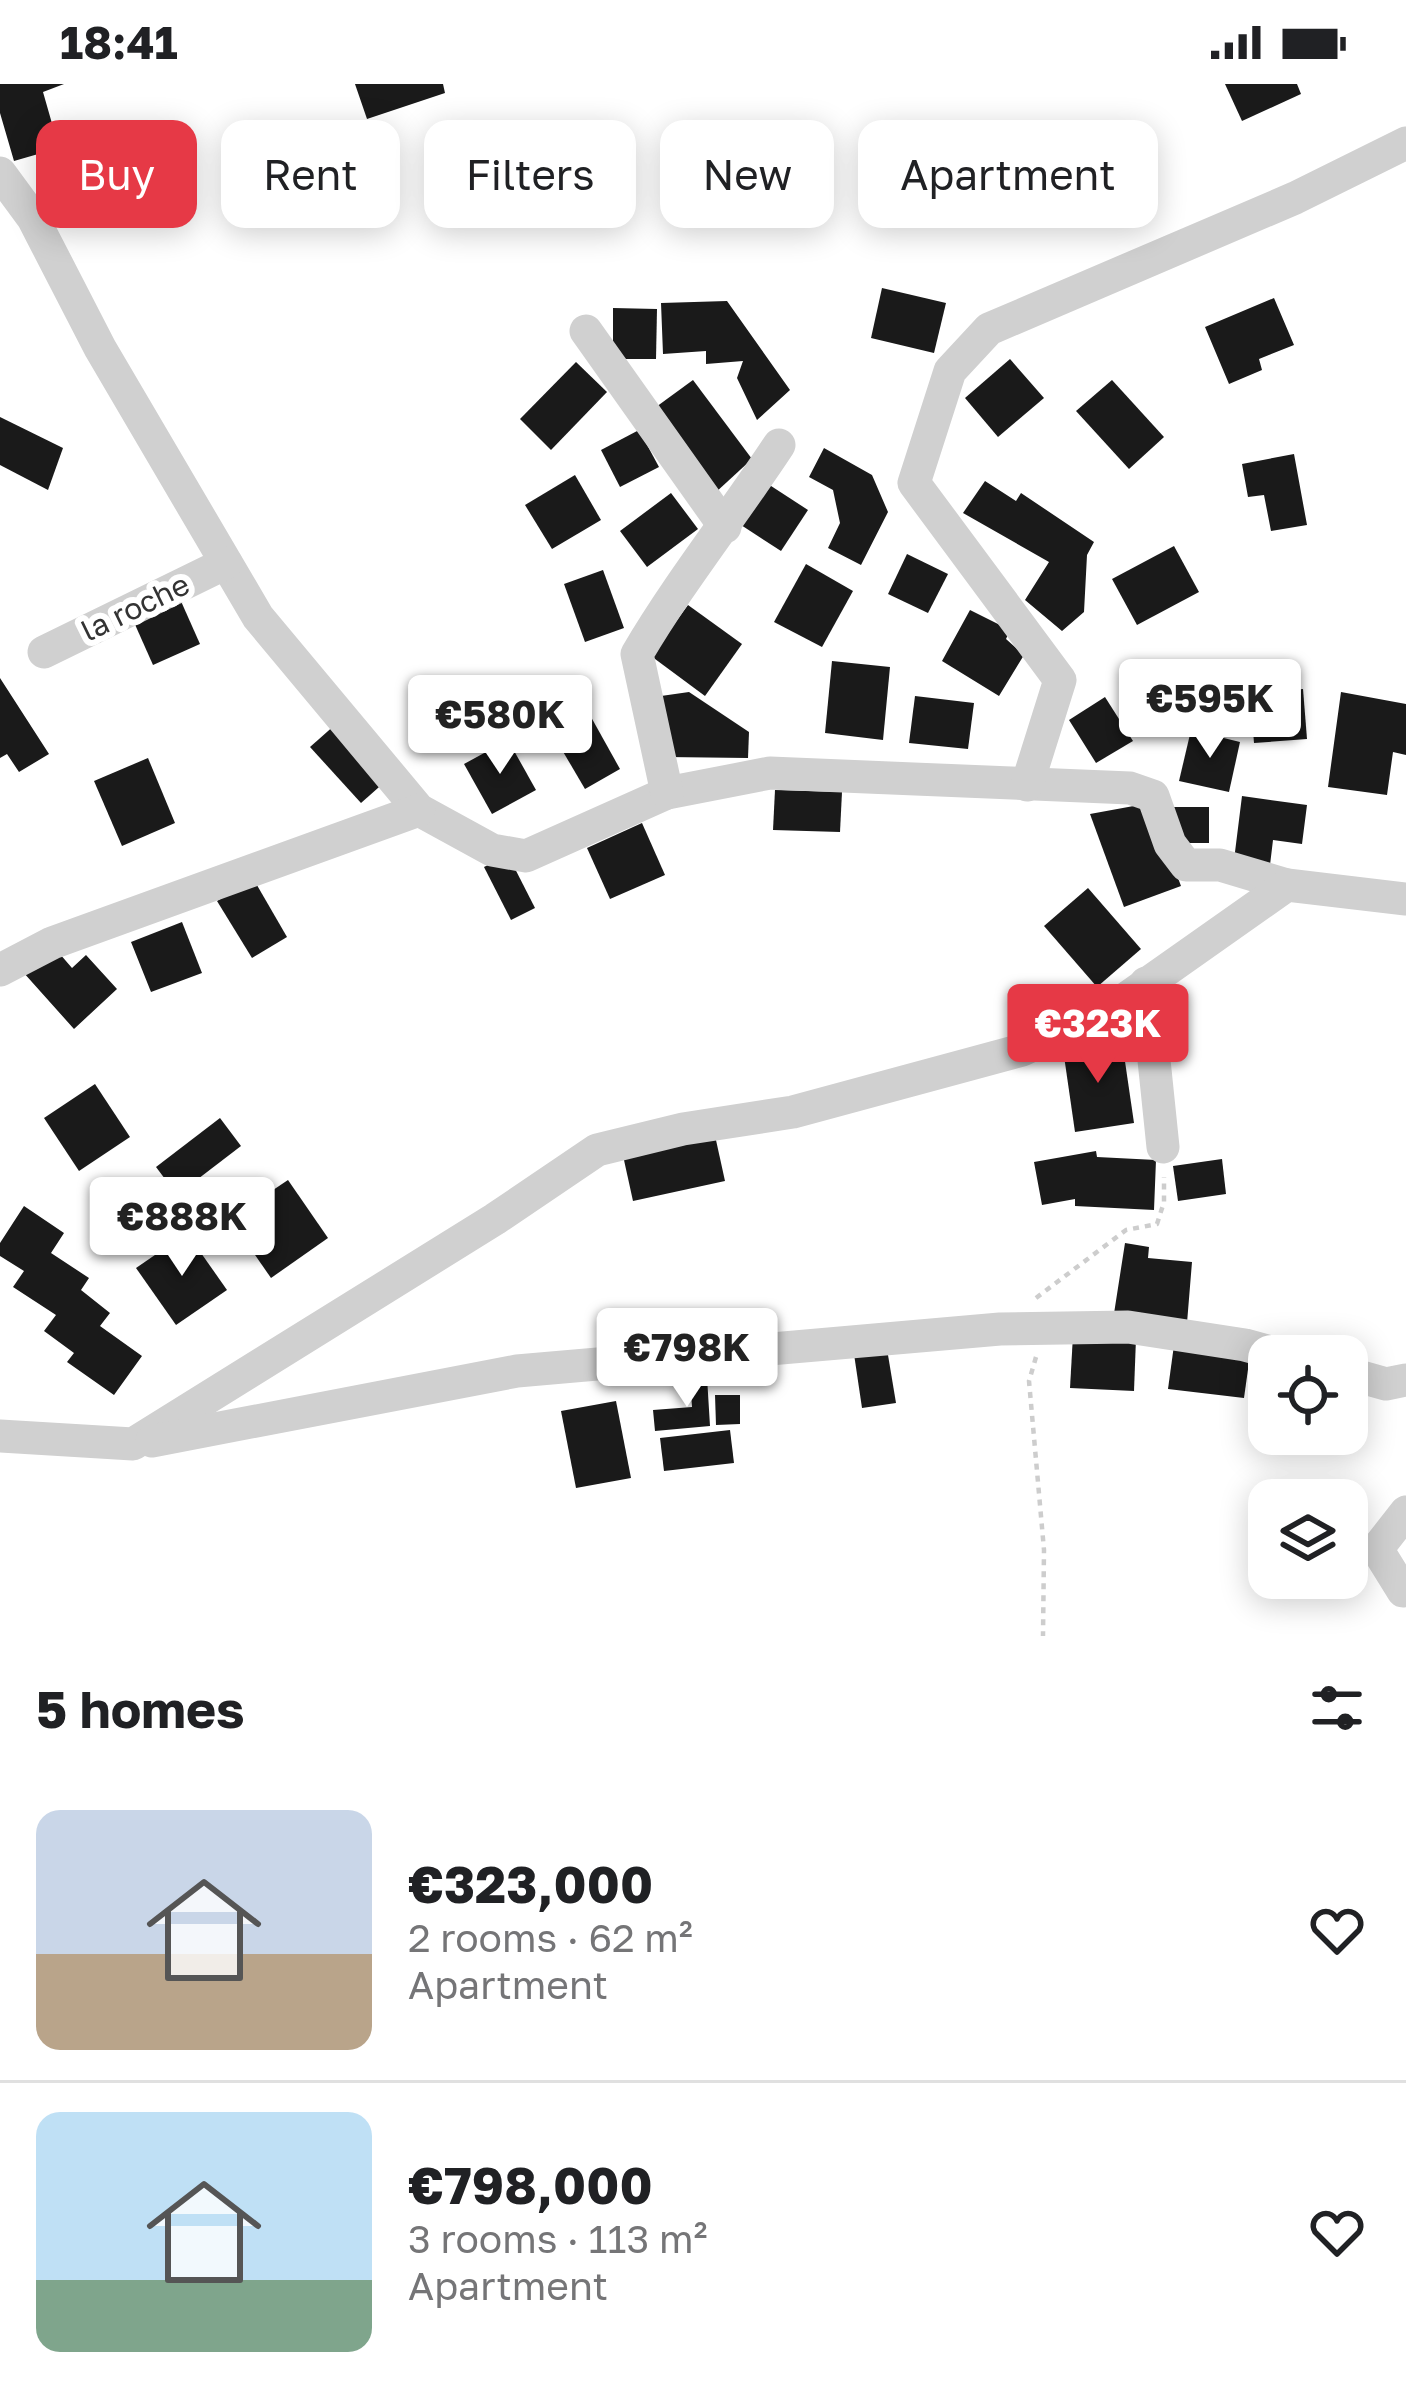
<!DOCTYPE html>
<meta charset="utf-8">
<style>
body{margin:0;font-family:"Golos Text",sans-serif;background:#f2f2f2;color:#202124;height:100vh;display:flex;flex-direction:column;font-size:45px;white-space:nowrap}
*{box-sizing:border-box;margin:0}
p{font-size:39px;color:#757577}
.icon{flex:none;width:66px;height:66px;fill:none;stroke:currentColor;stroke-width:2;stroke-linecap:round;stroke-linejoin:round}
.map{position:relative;height:1552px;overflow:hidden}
.sheet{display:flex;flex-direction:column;background:#fff;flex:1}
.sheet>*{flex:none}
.hud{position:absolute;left:36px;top:36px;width:1335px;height:108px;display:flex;gap:24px}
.controls{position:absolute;left:1248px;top:1251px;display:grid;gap:24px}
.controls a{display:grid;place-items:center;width:120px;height:120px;border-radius:24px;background:#fff;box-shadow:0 6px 30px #0003;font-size:60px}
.price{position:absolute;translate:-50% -102px;padding:0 27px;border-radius:12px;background:#fff;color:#222;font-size:39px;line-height:78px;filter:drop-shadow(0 3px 6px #0008)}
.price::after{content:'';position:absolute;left:50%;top:72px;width:36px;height:27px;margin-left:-18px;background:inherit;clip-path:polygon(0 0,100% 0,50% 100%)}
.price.on{background:#e63946;color:#fff}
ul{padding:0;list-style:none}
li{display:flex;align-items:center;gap:36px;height:300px;padding:0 36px}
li+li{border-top:3px solid #e0e0e0}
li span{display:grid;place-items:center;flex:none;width:336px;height:240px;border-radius:24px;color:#555}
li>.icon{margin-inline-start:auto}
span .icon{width:144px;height:144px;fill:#fffc;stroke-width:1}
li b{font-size:51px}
h2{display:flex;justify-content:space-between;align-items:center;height:144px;padding:0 36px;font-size:51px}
.tag{padding:0 42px;border-radius:24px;background:#fff;box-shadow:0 6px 30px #0003;font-size:42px;line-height:108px}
.tag.on{background:#e63946;color:#fff}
.status{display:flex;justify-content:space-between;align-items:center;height:84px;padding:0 60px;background:#fff;direction:ltr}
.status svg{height:33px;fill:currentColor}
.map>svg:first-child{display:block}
</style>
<div class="status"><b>18:41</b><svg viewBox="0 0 49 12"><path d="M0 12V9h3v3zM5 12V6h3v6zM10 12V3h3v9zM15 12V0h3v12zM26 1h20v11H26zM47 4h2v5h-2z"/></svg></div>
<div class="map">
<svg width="1406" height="1552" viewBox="0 0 1406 1552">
<rect width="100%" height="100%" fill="#fff"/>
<!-- building -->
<g fill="#1a1a1a">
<polygon points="0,0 64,0 43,8 59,64 14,77 0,29"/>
<polygon points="355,0 443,0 445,9 367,35"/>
<polygon points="1225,0 1297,0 1301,10 1242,37"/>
<polygon points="882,204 946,219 934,269 871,254"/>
<polygon points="1274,214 1294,261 1259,275 1262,286 1229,300 1205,243"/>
<polygon points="727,217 790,306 757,336 737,294 743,277 706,280 706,267 663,270 661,219"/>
<polygon points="613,224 657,225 656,275 613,275"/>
<polygon points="1010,275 1044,314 998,353 965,314"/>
<polygon points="576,278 607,308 551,366 520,335"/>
<polygon points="693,296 752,375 715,409 656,323"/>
<polygon points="1112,296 1164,353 1129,385 1076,327"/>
<polygon points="0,333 63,364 48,406 0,381"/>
<polygon points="639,346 659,383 620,403 601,366"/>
<polygon points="824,364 872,391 888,428 861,481 828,464 840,439 833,406 809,393"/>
<polygon points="1294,370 1307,441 1271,447 1264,411 1248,413 1242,380"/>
<polygon points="575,391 601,436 552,465 525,421"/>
<polygon points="985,397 1016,417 1021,409 1094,458 1087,471 1084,528 1062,547 1025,516 1049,478 963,429"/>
<polygon points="768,400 808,426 781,467 741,441"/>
<polygon points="671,409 698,445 647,483 620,447"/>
<polygon points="1174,462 1199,508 1137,541 1112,495"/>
<polygon points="907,470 948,490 928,529 888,510"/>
<polygon points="806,480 853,507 822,563 774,538"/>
<polygon points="603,486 624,544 585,558 564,500"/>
<polygon points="176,506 200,560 153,581 129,527"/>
<polygon points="688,521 742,560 705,612 651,572"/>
<polygon points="970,526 1010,546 1006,555 1024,571 999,612 942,577"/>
<polygon points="832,577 890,583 883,656 825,649"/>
<polygon points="0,594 49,670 19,688 7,670 0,674"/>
<polygon points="1303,605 1307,655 1254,659 1250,609"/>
<polygon points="689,608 749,648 748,674 666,673 661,612"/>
<polygon points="1341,608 1406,620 1406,671 1393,668 1387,711 1328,703"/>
<polygon points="915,612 974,619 968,665 909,659"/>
<polygon points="1105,613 1133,657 1096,679 1069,636"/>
<polygon points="591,633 620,685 585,705 555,654"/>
<polygon points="336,640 387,696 361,719 310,663"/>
<polygon points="1191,646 1240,658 1229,708 1179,697"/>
<polygon points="508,656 536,706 492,730 464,680"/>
<polygon points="148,674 175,739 122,762 94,697"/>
<polygon points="775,706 842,708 840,748 773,746"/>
<polygon points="1242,712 1307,721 1302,760 1273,756 1270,781 1234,776"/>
<polygon points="1150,719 1181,802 1124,823 1090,730"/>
<rect x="1173" y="723" width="36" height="36"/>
<polygon points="642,739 665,791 610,815 587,764"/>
<polygon points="508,771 535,824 511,836 484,783"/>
<polygon points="254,796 287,853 252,874 217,817"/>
<polygon points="1088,804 1141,865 1097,903 1044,842"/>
<polygon points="182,838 202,889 151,908 131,858"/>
<polygon points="53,862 72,884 86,871 117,905 74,945 23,888"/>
<polygon points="1122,957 1134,1039 1075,1048 1063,965"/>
<polygon points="95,1000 130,1053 79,1087 44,1034"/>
<polygon points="220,1034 241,1062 177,1111 156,1083"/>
<polygon points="714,1047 725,1097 633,1117 622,1067"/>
<polygon points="1096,1067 1097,1073 1156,1076 1154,1126 1075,1122 1075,1115 1042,1121 1034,1078"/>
<polygon points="1222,1075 1226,1110 1178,1117 1173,1082"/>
<polygon points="288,1096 328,1154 271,1194 230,1135"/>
<polygon points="24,1122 64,1149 51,1169 89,1194 81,1206 110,1229 100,1242 142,1272 114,1311 67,1278 74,1269 44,1247 56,1231 13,1203 24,1187 0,1172 0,1159"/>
<polygon points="187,1149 227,1206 176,1241 136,1184"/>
<polygon points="1125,1159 1149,1163 1148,1174 1192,1178 1187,1239 1113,1236"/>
<polygon points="1073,1251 1136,1254 1134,1307 1070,1304"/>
<polygon points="1174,1261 1250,1271 1244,1314 1168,1305"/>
<polygon points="887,1265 896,1319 862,1324 854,1270"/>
<polygon points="707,1293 710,1342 655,1347 653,1326 692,1323 690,1294"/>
<polygon points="715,1311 740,1311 740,1340 716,1341"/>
<polygon points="616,1317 631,1394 576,1404 561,1327"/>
<polygon points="730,1346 734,1379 664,1387 660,1354"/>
</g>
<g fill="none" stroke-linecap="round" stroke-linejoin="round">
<!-- path -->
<g stroke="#cdcdcd" stroke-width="4.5" stroke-dasharray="6 6" stroke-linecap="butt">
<polyline points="1036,1214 1126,1146 1157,1140 1164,1118 1164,1093"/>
<polyline points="1036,1273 1029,1297 1044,1466 1043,1552"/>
</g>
<!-- minor -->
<g stroke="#d0d0d0" stroke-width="33">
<polyline points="0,89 33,134 100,264 258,533 419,726 492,766 526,772 667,709 770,689 1130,704 1153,712 1170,760 1186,781 1220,781 1287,801"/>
<polyline points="586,247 725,443"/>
<polyline points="44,568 226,479"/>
<polyline points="1027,701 1060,596 914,399 950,287 989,245 1295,114 1406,59"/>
<path d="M667,709L637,570C680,497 733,431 779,361"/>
<polyline points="0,886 52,859 419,726"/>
<polyline points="1146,899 1163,1063"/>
<polyline points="1347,1289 1386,1300 1406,1296"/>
<polyline points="0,1352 133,1360 495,1135 597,1066 683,1045 793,1028 1022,966 1114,923 1287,801 1406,815"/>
<polyline points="152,1357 517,1287 1000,1245 1128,1243 1245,1261 1285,1272"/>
<polyline points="1406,1428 1377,1465 1403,1507 1406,1504"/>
</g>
</g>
<g text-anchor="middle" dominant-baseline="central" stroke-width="12" stroke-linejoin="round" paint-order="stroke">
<!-- street labels -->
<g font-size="30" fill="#333" stroke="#fff">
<text transform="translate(135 523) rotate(-26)">la roche</text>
</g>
</g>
</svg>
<div class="controls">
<a><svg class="icon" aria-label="locate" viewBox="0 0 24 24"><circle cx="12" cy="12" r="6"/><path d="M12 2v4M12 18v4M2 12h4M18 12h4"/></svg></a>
<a><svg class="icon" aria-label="layers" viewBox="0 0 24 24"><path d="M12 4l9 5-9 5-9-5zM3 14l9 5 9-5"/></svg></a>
</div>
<b class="price" style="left:1210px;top:677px">€595K</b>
<b class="price" style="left:500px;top:693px">€580K</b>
<b class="price on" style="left:1098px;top:1002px">€323K</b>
<b class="price" style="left:182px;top:1195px">€888K</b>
<b class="price" style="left:687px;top:1326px">€798K</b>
<div class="hud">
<a class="tag on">Buy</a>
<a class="tag">Rent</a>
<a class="tag">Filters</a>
<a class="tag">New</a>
<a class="tag">Apartment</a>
</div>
</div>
<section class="sheet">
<h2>5 homes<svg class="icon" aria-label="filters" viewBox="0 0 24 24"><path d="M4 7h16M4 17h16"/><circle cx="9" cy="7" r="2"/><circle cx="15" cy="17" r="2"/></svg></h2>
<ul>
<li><span style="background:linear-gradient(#c9d6e8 60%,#b9a48a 0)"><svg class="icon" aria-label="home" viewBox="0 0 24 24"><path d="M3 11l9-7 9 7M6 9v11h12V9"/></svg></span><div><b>€323,000</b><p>2 rooms · 62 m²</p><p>Apartment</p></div><svg class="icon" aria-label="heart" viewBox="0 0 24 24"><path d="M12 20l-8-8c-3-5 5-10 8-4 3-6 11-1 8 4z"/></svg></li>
<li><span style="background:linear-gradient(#bfe0f5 70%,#7fa58c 0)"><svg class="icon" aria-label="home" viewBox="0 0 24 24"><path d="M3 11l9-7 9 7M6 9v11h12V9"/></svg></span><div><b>€798,000</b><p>3 rooms · 113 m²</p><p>Apartment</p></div><svg class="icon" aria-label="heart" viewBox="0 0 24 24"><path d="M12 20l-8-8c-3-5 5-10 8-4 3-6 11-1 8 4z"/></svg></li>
</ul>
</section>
